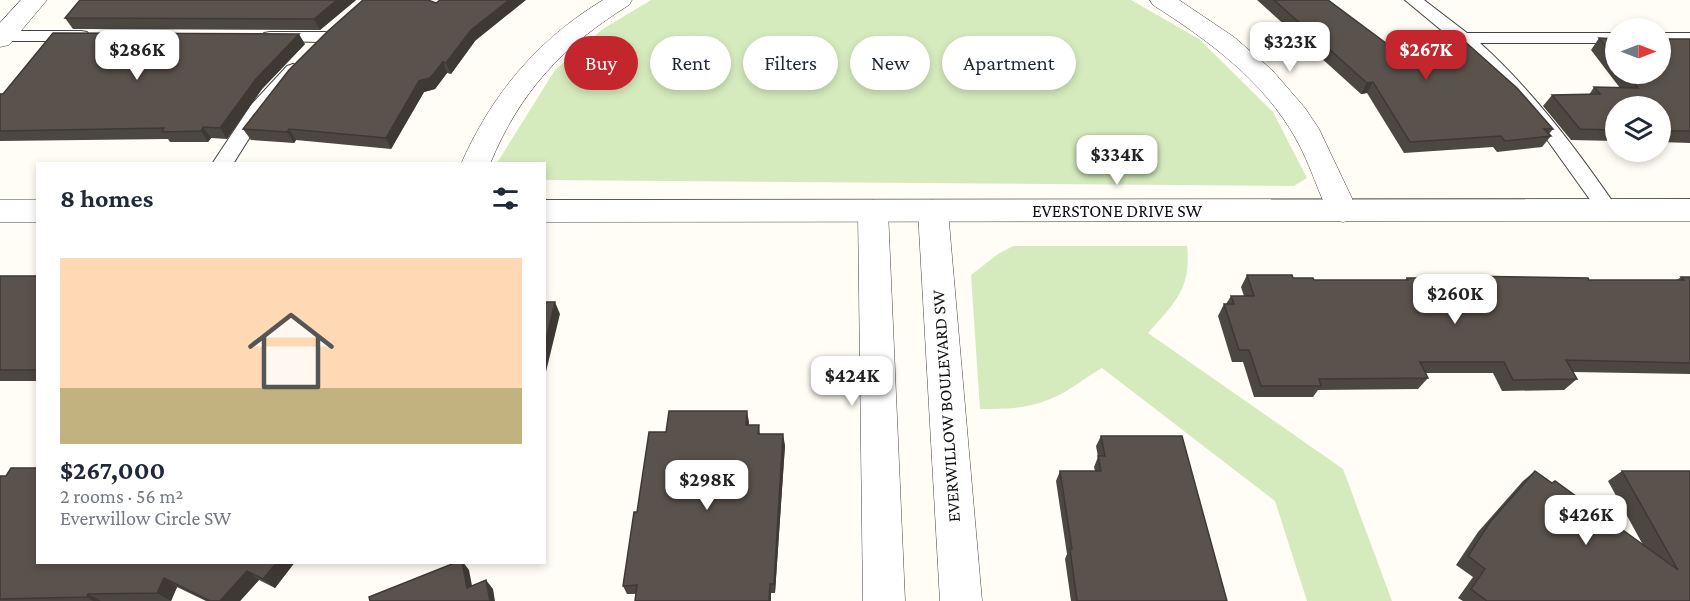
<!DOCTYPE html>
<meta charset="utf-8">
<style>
body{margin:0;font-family:"Crimson Pro",serif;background:#f2f2f3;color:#1f2937;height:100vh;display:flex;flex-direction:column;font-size:22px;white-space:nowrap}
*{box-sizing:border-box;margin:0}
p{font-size:20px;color:#747a83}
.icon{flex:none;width:33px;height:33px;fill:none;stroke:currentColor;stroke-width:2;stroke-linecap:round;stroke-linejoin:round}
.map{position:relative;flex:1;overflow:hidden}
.side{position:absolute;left:36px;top:162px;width:510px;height:402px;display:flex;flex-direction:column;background:#fff;border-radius:0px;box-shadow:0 3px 9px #0003}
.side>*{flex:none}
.top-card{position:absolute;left:564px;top:36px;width:570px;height:54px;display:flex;gap:12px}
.needle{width:39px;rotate:90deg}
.controls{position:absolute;left:1605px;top:18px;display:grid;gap:12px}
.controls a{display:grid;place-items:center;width:66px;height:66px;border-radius:50%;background:#fff;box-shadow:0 3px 9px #0003;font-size:30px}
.price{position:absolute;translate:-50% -51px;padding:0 14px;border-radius:12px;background:#fff;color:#222;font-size:20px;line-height:39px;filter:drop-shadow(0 2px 3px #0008)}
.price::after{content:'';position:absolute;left:50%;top:36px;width:18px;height:14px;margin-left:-9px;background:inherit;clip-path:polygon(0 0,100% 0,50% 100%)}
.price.current{background:#c4262e;color:#fff}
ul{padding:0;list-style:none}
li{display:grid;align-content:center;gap:12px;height:318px;padding:0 24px}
li span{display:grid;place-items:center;height:186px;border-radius:0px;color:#555}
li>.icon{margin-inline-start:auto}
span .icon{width:108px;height:108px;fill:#fffc;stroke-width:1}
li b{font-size:26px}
h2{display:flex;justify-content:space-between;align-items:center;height:72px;padding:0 24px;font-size:26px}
.pill{padding:0 21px;border-radius:27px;background:#fff;box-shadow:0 3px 9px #0003;font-size:21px;line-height:54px}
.pill.current{background:#c4262e;color:#fff}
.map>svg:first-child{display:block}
</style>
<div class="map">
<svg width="1690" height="601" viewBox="0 0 1690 601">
<rect width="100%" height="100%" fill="#fffdf5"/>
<!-- green -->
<g fill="#d5ebbd">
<polygon points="651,0 1131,0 1199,39 1273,112 1307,178 1294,186 545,180 544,164 497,163 555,70 603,29"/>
<path d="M1013,246H1187C1192,288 1174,304 1148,333L1343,469L1392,601H1307L1275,501L1102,368C1083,379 1066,394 1045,401C1024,409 1002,409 980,409L971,275L998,254Z"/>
</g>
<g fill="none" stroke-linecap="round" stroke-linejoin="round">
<defs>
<g id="service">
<path d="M1405,0H1424L1467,33H1616V43H1480C1532,90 1575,147 1615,205L1618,210L1615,215L1608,218L1601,215L1548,141L1503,88L1469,53Z"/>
<polygon points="0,31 81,31 87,32 90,36 87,40 81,41 0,41"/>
<polygon points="270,32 325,32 331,33 334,37 331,41 325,42 264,41 261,37 264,33"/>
<rect x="1660" y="33" width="30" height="10"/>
<polygon points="293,64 299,66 302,70 265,113 233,164 212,164 251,105 287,66"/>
</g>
<g id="minor">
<polygon points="21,0 47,0 9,45 0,47 0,23"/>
<path d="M603,0H632L629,5C563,46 520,91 490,164H461C492,94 537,40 603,0Z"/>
<path d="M1150,0H1179L1234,37L1272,70L1305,108L1319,129L1358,211L1354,219L1343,222L1332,219C1318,194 1311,165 1296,139C1264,81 1208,40 1153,5Z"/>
<polygon points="873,200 884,203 888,211 905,601 863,601 858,211 862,203"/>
<polygon points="933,200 944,203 948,211 982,601 940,601 918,211 922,203"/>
</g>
<g id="tertiary">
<polygon points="1690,199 1690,221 544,222 544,200"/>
<rect x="0" y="200" width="38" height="22"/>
</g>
</defs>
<!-- service casing -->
<use href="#service" stroke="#444" stroke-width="2"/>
<!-- minor casing -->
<use href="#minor" stroke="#444" stroke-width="1"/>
<!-- tertiary casing -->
<use href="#tertiary" stroke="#444" stroke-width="1"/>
<!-- service -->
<use href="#service" fill="#fff" fill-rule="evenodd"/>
<!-- minor -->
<use href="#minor" fill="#fff" fill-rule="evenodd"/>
<!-- tertiary -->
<use href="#tertiary" fill="#fff" fill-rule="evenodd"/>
</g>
<!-- wall -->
<g fill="#4d4742">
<polygon points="356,0 320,30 73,29 65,18"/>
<polygon points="1257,0 1328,0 1398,52 1553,129 1549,134 1551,136 1542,147 1497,152 1493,147 1404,153 1367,93 1361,94"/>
<polygon points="1599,38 1616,39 1616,74 1660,74 1690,39 1690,143 1660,142 1660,106 1616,106 1616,141 1571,140 1543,106 1552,95 1589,95 1594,87 1620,88 1591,50"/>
<polygon points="475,41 451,74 447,73 435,89 424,92 391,149 296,140 294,143 251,140 243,129"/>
<polygon points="305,44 262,89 227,139 211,138 208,142 170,142 168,139 0,141 0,94"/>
<polygon points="1247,275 1314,280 1405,280 1407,278 1457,278 1459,276 1589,280 1677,280 1681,277 1690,277 1690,374 1572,372 1577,379 1564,390 1502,391 1493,373 1425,373 1428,378 1418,389 1318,390 1313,397 1254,397 1243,362 1232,362 1218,316 1224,304 1226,304 1231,296 1244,296 1241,287"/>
<rect x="0" y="276" width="38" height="105"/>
<polygon points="749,422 748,425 759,425 760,434 785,445 775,593 627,594 623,586 637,512 666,432"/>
<polygon points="1101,436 1227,601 1071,601 1065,559 1067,554 1056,481 1060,471 1095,471 1094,467 1098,457 1096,446"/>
<polygon points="1535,471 1552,483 1643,545 1608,481 1622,471 1690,471 1690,601 1463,601 1458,598 1473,577 1456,565 1478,532 1523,481"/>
<polygon points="0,476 295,562 275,588 259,580 240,601 206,601 177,587 171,601 0,601"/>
</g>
<!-- shaded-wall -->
<g fill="#3f3936">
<polygon points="337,0 356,0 320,30 314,19"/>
<polygon points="509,0 526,0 475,41 451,74 446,63 471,30"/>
<polygon points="299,34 305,44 262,89 227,139 220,128 256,79"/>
<polygon points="443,62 447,73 435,89 424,92 391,149 386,138 419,81"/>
<polygon points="1373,82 1367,93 1361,94 1367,83"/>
<polygon points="203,127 211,138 208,142 201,131"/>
<polygon points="289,129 296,140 294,143 287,132"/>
<polygon points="555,302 560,314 544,380 544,348"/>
<polygon points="747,411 749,422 748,435 746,425"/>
<polygon points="783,434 785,445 775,593 774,584"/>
<polygon points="277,562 295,562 275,588 263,579"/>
<polygon points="462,562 463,562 469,570 474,596 467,588"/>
<polygon points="247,571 259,580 240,601 220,601"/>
<polygon points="164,578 177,587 171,601 157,593"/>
<polygon points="486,580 493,589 495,601 490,601"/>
<polygon points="770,584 771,593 771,601 769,601"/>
<polygon points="88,594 101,601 93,601 87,597"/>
</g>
<!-- building -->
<g fill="#5a524d" stroke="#3f3936" stroke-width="1.5">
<polygon points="80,0 337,0 314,19 65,18"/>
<polygon points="363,0 428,0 436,3 440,0 509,0 471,30 446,63 443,62 430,78 419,81 386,138 289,129 287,132 243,129 289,70 328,31"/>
<polygon points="1274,0 1328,0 1398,52 1462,39 1517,88 1553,129 1544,129 1551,136 1505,141 1501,136 1410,142 1373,82 1367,83"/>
<polygon points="53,33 299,34 256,79 220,128 203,127 201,131 162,132 164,128 0,131 0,94 3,94"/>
<polygon points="1599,38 1616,39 1616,59"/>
<polygon points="1660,39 1690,39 1690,131 1660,131 1660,106 1616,106 1616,130 1580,129 1552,95 1600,94 1594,87 1638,88 1627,74 1660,74"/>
<polygon points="1247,275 1292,275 1293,278 1313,278 1314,280 1408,280 1407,278 1460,278 1459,276 1588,278 1589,280 1684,280 1681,277 1690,277 1690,363 1566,360 1577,379 1513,380 1504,362 1420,362 1428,378 1319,379 1321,386 1261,386 1249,350 1239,350 1224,304 1234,304 1231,296 1254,296"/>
<rect x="0" y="276" width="38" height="94"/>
<polygon points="544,302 555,302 544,348"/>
<polygon points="669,411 747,411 746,425 759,425 758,434 783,434 774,584 770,584 769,601 635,601 637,585 623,586 634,512 637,512 649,432 666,432"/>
<polygon points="1101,436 1182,436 1227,601 1077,601 1070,549 1072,549 1060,471 1101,471 1098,456 1105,456"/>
<polygon points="11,468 38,468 38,562 277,562 263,579 247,571 220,601 210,601 164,578 157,593 88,594 87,597 0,599 0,476 6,476"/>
<polygon points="1535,471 1552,483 1555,481 1678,570 1622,471 1690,471 1690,601 1487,601 1471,589 1485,569 1468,556 1490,522"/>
<polygon points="457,562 462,562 467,588 486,580 490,601 370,601 369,597"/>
</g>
<g text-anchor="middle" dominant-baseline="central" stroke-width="6" stroke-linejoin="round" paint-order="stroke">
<!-- street labels -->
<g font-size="18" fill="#111" stroke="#fff">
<text x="1117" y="211">EVERSTONE DRIVE SW</text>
<text transform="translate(946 406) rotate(-94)">EVERWILLOW BOULEVARD SW</text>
</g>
</g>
</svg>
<div class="controls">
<a><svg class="needle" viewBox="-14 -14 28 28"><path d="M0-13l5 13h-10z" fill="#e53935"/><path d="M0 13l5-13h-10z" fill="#747a83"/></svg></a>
<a><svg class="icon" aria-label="layers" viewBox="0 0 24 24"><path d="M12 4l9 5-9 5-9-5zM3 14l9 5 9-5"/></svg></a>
</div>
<b class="price" style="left:1290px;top:73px">$323K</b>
<b class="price" style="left:137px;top:81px">$286K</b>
<b class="price current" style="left:1426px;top:81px">$267K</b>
<b class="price" style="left:1117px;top:186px">$334K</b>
<b class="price" style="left:1455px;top:325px">$260K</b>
<b class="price" style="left:852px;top:407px">$424K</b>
<b class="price" style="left:707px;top:511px">$298K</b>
<b class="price" style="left:1586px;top:546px">$426K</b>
<div class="top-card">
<a class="pill current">Buy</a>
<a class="pill">Rent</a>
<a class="pill">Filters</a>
<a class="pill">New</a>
<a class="pill">Apartment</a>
</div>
<section class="side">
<h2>8 homes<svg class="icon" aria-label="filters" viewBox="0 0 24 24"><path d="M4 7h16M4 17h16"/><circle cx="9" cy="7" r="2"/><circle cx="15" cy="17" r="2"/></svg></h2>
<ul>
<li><span style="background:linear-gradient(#ffd9b3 70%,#c2b280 0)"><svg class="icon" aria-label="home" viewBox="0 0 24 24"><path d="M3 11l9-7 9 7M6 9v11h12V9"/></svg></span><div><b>$267,000</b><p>2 rooms · 56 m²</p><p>Everwillow Circle SW</p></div></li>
</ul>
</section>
</div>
